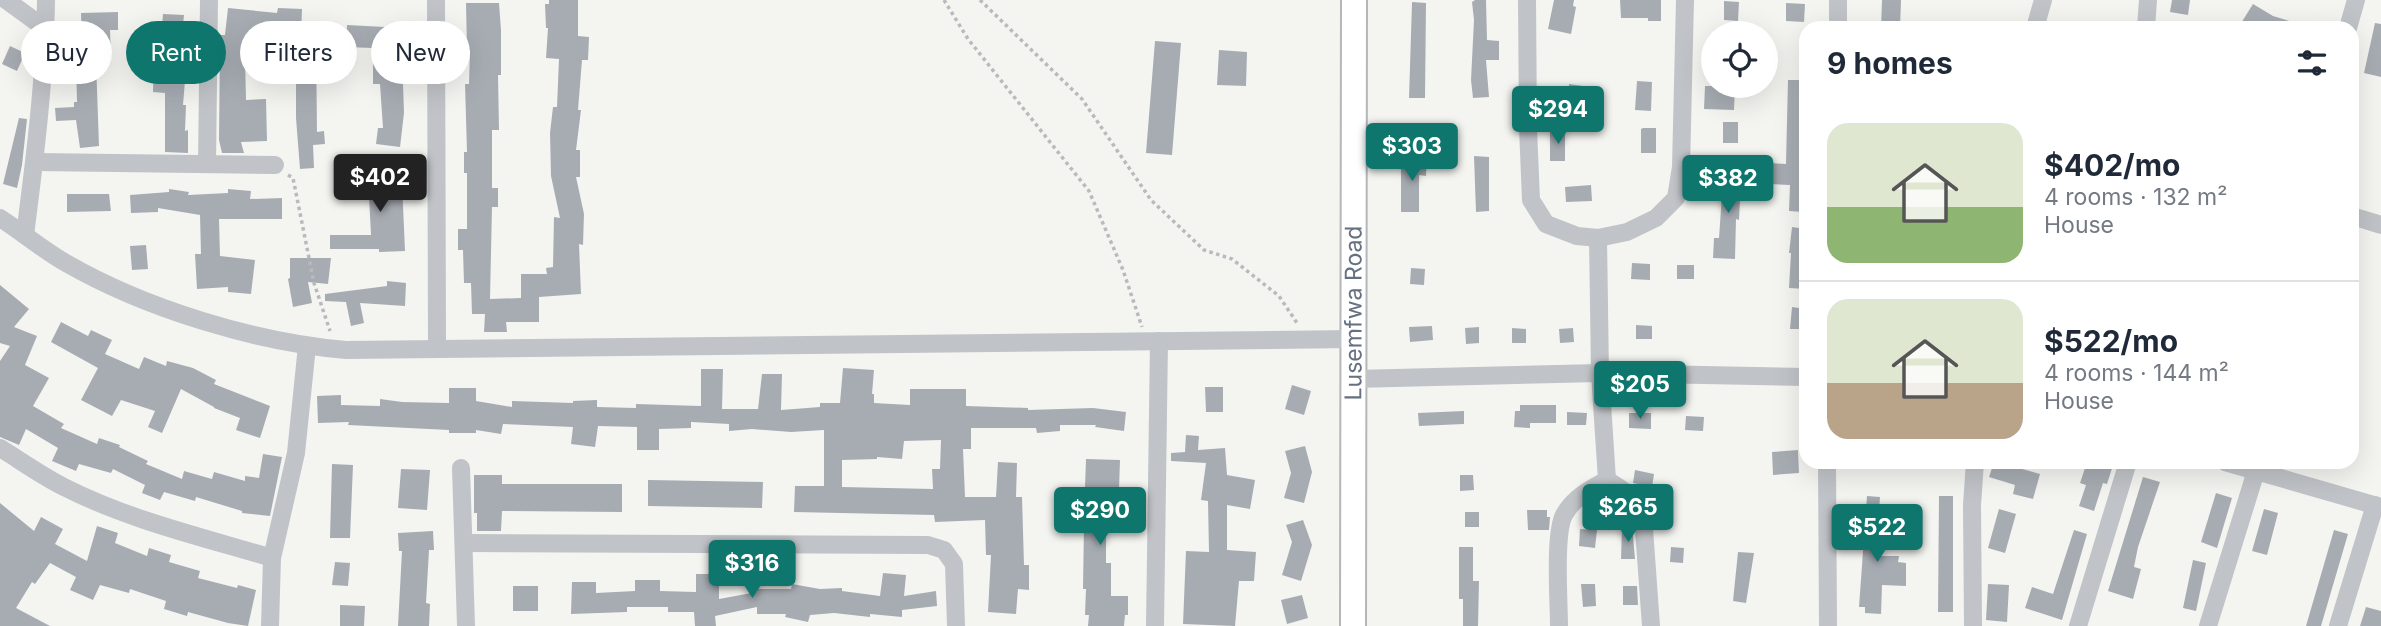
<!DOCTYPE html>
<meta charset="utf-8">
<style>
body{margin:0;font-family:Inter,sans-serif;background:#f6f6f7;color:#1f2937;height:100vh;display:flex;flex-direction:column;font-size:26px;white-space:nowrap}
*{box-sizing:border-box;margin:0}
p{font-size:23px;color:#747a83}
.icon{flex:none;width:38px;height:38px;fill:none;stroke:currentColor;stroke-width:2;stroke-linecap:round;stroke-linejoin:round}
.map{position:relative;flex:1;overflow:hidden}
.sheet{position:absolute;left:1799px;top:21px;width:560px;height:448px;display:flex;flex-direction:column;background:#fff;border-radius:21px;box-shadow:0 7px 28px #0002}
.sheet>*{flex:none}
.guide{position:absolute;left:21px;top:21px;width:665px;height:63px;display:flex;gap:14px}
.buttons{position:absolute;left:1701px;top:21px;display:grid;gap:14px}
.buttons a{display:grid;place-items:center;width:77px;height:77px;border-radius:50%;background:#fff;box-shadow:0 7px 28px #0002;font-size:35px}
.price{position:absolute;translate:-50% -60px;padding:0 16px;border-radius:7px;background:#0f766e;color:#fff;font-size:23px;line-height:46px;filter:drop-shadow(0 2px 4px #0008)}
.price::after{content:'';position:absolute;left:50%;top:42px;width:21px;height:16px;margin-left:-10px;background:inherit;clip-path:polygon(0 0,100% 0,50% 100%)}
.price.on{background:#222;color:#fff}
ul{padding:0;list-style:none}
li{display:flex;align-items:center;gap:21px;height:175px;padding:0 28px}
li+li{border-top:2px solid #e0e1e3}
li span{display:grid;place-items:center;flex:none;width:196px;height:140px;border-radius:21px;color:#555}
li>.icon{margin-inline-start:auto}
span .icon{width:84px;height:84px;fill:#fffc;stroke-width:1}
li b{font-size:30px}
h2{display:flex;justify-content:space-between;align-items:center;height:84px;padding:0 28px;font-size:30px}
.chip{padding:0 24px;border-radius:32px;background:#fff;box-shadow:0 7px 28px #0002;font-size:24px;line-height:63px}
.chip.on{background:#0f766e;color:#fff}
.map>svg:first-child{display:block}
</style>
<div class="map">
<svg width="2381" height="626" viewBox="0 0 2381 626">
<rect width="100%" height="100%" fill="#f4f5f1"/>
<!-- building -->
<g fill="#a7acb3" fill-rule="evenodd">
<polygon points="549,0 578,0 578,36 589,37 588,60 582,60 578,110 581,110 576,150 580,150 580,177 576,177 584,214 583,245 579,244 581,294 539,297 539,322 506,322 507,332 484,332 485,314 472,314 471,283 464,283 463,250 458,250 458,229 467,229 467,173 464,173 464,152 467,152 465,84 469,84 470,50 467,50 466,3 499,3 501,30 501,75 498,75 499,130 492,130 492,188 498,188 498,207 492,207 490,299 521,298 521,274 547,274 546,268 553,267 554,217 560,218 551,176 550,133 553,107 557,107 559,59 546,58 548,28 546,28 545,4 549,4"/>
<polygon points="1475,0 1486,0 1487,40 1499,41 1499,60 1486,60 1489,97 1473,98 1471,80 1474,20 1472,2"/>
<polygon points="1554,0 1574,0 1573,6 1576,7 1571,34 1548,29"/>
<polygon points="1620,0 1661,0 1661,21 1648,21 1648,18 1621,18"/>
<polygon points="1882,0 1901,0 1900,28 1881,28"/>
<polygon points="2172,0 2190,0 2188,15 2170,12"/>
<polygon points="1724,1 1739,2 1738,21 1724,20"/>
<polygon points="1412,2 1426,3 1425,98 1409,98"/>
<polygon points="1786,3 1805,4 1804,22 1786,21"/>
<polygon points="2253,4 2273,16 2303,25 2302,28 2238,28"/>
<polygon points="228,8 277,13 278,8 302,9 301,37 316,38 317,132 324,131 325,144 313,145 314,168 300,169 296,118 296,79 291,79 290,54 268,52 267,55 250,51 249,57 245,57 246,100 266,99 267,141 241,142 244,153 222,153 219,140 220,42 220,35 225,35"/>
<polygon points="118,12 118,30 110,30 111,60 96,61 99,146 80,148 76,120 56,121 55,108 74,107 74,102 77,102 76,62 71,62 71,42 82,42 81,13"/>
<polygon points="163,14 184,15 181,44 188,44 183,105 186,105 185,131 188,130 188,153 165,152 165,93 153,92 154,56 136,55 138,37 161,39"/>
<polygon points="2375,23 2381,24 2381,77 2364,73"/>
<polygon points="347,25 404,28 404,84 403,84 404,113 400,147 376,144 378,128 383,128 380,84 373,84 373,48 346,47"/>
<polygon points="1155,41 1181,43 1172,155 1146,153"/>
<polygon points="10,46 25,53 17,71 2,64"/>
<polygon points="1219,50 1247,52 1246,86 1217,85"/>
<polygon points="1788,80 1802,80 1799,118 1806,118 1803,212 1789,211 1790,185 1769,184 1769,163 1786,164"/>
<polygon points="1637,81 1652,82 1651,111 1635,110"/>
<polygon points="1569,84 1583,86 1579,103 1561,101 1564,87 1569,88"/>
<polygon points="1705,86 1735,86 1734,110 1704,109"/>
<polygon points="19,118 27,119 22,165 17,188 3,184"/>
<rect x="1723" y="122" width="15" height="21"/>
<polygon points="1643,128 1656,128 1656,153 1641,153 1641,129"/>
<rect x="1550" y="130" width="15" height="31"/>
<polygon points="1412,155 1427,155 1426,176 1419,175 1419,212 1401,212 1401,163 1411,164"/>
<polygon points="1474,156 1489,157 1489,211 1476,212"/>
<polygon points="1734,161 1735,198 1740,198 1739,220 1736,219 1735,259 1713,258 1714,238 1719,238 1723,180 1721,180 1721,162"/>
<polygon points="399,163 402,183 405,251 379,252 379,249 330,249 330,235 371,235 369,196 371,196 366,168"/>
<polygon points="1591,185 1592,201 1566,202 1565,187"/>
<polygon points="169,189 189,192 188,195 228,193 228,189 251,191 250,199 282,198 282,219 219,219 220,256 255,260 251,294 228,292 228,287 197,289 195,254 201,254 200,215 158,208 158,212 131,213 130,195 169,192"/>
<polygon points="67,194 109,194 111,211 67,212"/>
<polygon points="1792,227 1806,229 1802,270 1806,270 1805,289 1789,288 1791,253 1789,253"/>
<polygon points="146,245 148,269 132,270 130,246"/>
<polygon points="290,258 331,258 328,284 308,282 312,303 293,307 288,279 290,278"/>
<polygon points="1632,263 1650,264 1650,280 1631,279"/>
<rect x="1677" y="265" width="17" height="14"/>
<polygon points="1411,268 1425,269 1424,285 1410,284"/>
<polygon points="387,281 406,283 405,306 360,303 364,323 351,326 346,302 325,301 325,294 387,286"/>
<polygon points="0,285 29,309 14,327 37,336 25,365 49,378 33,406 64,424 61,428 97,444 99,438 120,445 119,447 148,461 146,464 182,479 184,471 212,479 214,472 245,481 245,476 259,478 263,454 282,457 270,516 242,513 242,511 196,497 195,501 164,492 160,500 142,493 145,485 113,469 111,473 79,464 76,471 52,461 58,448 26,429 19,445 0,437 0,361 10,346 0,343"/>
<polygon points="1792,307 1806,309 1806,329 1790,329"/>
<polygon points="61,322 88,336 91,330 112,340 105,354 139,369 144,357 166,366 167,361 193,368 216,380 214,384 270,406 260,438 236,430 240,418 214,408 214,407 181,389 162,433 148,427 155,411 121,400 112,416 81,400 98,368 51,342"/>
<polygon points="1636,325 1652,326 1652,339 1636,339"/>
<polygon points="1432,326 1433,340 1410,342 1409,327"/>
<polygon points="1479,327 1479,343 1466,344 1465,328"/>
<polygon points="1512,328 1526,329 1526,343 1512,343"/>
<polygon points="1573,328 1574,342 1560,343 1559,329"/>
<path d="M843,368L874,370L872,394H874V403L910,405V389H966V406L1028,408V410L1093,408L1126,412L1124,431L1095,427L1096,425H1060V431L1037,433L1036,428H971V449H963L965,497H996L998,462L1017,463L1016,497H1022L1024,565H1029V590L1018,589L1016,614L988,612L991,555H986L985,520L935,522L934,515L794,512L795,486H824V430L791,432L752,429L729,431V424L691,422V428L659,429V450H637V427L598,426L595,447L571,444L573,427L503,424L501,434L476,430V433H449V430L348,425L349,422L318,423L317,396L341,395V405L380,406V399L402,402L449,403V388H476V401L512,407V401L573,403V401L597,400V407L636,408V404L701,406V369H723L722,409H758L762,374H782L781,410L820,407V403H840ZM941,440L940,469H932L933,489L842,487V460L877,459V457L902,459L904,441Z"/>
<polygon points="1292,385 1311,391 1304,415 1285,409"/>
<polygon points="1205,387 1223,387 1223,412 1206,412"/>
<polygon points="1520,405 1556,405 1556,423 1530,423 1530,428 1514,427 1515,411 1520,411"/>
<polygon points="1464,411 1464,424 1419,426 1418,413"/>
<polygon points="1567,412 1587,413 1586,425 1567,425"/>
<polygon points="1629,413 1651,413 1651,429 1629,428"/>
<polygon points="1686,416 1704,417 1703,431 1685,430"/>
<polygon points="1186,435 1199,436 1198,450 1225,448 1227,475 1255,480 1250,509 1227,505 1227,550 1256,552 1254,581 1239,581 1235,626 1183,624 1186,551 1209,552 1208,501 1201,500 1206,463 1171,461 1171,453 1185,452"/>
<polygon points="1305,446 1312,472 1304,503 1284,498 1291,473 1285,451"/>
<polygon points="1798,450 1799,473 1773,475 1772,452"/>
<polygon points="1086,459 1120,460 1119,489 1112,488 1106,526 1106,563 1111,563 1111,596 1128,596 1128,615 1125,615 1124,626 1088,626 1089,615 1085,615 1086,589 1083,589 1084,525 1090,488 1085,488"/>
<polygon points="1994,462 2009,462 2008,465 2040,474 2033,499 2013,494 2015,485 1989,477"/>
<polygon points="2087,462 2114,462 2107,484 2103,483 2094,511 2079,506 2086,485 2080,483"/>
<polygon points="332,464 353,465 350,538 330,538"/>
<polygon points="401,469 430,470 427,510 398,508"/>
<polygon points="1635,470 1654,474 1652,487 1633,483"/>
<polygon points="474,475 502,475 502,484 622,484 622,512 502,511 501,531 477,531 477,513 474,513"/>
<polygon points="1460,475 1473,475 1474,490 1460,491"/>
<polygon points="2143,477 2160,482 2138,547 2134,567 2141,569 2133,599 2108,591"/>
<polygon points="648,480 763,482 762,508 648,506"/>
<polygon points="2216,493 2232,498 2217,548 2201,542"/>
<polygon points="1867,496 1880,497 1876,556 1899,556 1898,562 1906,563 1906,586 1882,585 1881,614 1865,613 1865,607 1859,607"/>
<polygon points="1939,496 1953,496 1953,612 1938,612"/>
<polygon points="0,503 34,531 41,517 63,529 55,544 87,561 97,526 118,533 115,543 147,556 149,548 171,555 169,562 200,571 198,578 237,588 238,585 256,590 248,626 228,623 188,612 187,616 164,609 166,601 130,589 129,593 100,585 93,600 70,590 76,577 50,563 35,584 32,582 16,608 50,626 0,626"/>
<polygon points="1999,509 2016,514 2005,553 1988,548"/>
<polygon points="2264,509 2278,513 2267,555 2252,551"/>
<polygon points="1527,510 1547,510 1547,517 1550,517 1549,530 1528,530"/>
<rect x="1465" y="512" width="14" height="15"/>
<polygon points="1303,520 1312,545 1301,581 1282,575 1292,542 1286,525"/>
<polygon points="1622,527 1632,527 1635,559 1621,559"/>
<polygon points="1580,529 1597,530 1595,548 1579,546"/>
<polygon points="2074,530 2087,534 2062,620 2025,608 2032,587 2053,594"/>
<polygon points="2334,530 2348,534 2321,626 2306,626"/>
<polygon points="433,531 434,550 429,550 426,603 430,604 429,626 398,626 402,551 399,551 398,533"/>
<polygon points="1459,547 1473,547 1473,581 1479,581 1478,626 1463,626 1463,599 1459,599"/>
<polygon points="1671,547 1684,548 1683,563 1670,562"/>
<polygon points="1738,552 1754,553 1746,603 1733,601"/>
<polygon points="2193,560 2206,563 2196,611 2183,608"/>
<polygon points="335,562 350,563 348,586 332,585"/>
<polygon points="883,573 906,575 904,596 936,591 937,606 902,610 902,617 870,614 870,617 834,613 810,615 808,622 785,617 786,614 757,614 757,607 715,616 716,626 695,626 694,612 668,612 668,607 627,607 627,612 571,614 572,582 596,582 596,593 635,591 635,580 660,580 660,591 696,592 696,574 719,574 719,599 757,592 757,589 791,589 792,584 820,589 842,588 842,591 880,596"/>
<polygon points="1581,584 1595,584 1596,606 1583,607"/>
<polygon points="1988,584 2009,585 2007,622 1986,620"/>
<rect x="513" y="586" width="25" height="25"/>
<polygon points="1623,586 1637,586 1638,605 1623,605"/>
<polygon points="1302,595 1308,618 1287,624 1281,600"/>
<polygon points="340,605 365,606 364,626 340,626"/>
<polygon points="2366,607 2381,611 2381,626 2360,626"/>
</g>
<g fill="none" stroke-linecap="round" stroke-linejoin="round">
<defs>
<g id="secondary">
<path id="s1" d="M1353,626L1354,0"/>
</g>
</defs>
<!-- secondary casing -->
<use href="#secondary" stroke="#b3b6bb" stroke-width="28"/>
<!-- path -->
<g stroke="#b8babd" stroke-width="3.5" stroke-dasharray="3.5 3.5" stroke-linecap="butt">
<polyline points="944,0 968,39 1089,191 1123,270 1142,327"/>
<polyline points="980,0 1082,99 1151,200 1204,250 1232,259 1279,296 1297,323"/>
<polyline points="288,175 293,178 314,283 330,331"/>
</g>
<!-- street -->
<g stroke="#c0c3c7" stroke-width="18">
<polyline points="6,0 46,29"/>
<polyline points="436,0 437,348"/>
<polyline points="1527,0 1528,128 1531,200 1546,224 1577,236 1598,238 1627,232 1656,218 1676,198 1681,167 1685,0"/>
<polyline points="1838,28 1838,0"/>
<polyline points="2035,28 2043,0"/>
<polyline points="2146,28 2148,0"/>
<polyline points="2348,28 2356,0"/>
<polyline points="35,162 275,165"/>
<polyline points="207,164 209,0"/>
<polyline points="2352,216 2381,225"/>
<path d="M0,218C22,232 43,250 66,263C146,309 255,342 346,350L1353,339"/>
<path d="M25,235C35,157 45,78 46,0"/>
<polyline points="1598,238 1600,373 1607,480"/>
<polyline points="1354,379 1600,373 1806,377"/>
<path d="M0,448C21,461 42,476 64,487C129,520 202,537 272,558"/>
<polyline points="1827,462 1828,626"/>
<polyline points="2225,462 2381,507"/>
<polyline points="461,468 466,626"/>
<path d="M1607,480C1622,489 1637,498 1643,515L1651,626"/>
<polyline points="464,543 928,545 944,550 954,564 956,626"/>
<polyline points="270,626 272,558 296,453 307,346"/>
<polyline points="1155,626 1159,341"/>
<path d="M1559,626C1559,602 1554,534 1564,515C1573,498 1590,489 1607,480"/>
<polyline points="1973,626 1972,505 1975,462"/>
<polyline points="2078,626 2128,462"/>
<polyline points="2208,626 2256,471"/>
<polyline points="2338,626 2375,505"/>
</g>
<!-- secondary -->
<use href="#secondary" stroke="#fff" stroke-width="24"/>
</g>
<g text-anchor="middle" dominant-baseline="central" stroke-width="7" stroke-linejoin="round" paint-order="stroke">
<!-- street labels -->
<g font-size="23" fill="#657080" stroke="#fff">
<text stroke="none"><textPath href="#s1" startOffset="313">Lusemfwa Road</textPath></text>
</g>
</g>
</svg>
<div class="buttons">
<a><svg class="icon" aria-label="locate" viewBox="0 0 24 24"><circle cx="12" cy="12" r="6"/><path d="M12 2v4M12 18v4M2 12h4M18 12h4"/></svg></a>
</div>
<b class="price" style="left:1558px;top:146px">$294</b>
<b class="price" style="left:1412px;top:183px">$303</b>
<b class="price on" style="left:380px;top:214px">$402</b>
<b class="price" style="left:1728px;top:215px">$382</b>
<b class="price" style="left:1640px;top:421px">$205</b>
<b class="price" style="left:1628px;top:544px">$265</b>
<b class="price" style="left:1100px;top:547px">$290</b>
<b class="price" style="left:1877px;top:564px">$522</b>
<b class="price" style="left:752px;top:600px">$316</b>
<div class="guide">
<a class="chip">Buy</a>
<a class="chip on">Rent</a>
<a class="chip">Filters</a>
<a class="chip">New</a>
</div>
<section class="sheet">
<h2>9 homes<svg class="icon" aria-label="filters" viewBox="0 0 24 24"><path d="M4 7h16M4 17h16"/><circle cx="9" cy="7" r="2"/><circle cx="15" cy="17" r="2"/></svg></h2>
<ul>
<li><span style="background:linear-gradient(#dfe7d0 60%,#8fb573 0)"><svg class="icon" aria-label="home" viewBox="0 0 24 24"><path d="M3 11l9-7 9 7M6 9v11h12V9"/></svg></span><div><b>$402/mo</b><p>4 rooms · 132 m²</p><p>House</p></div></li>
<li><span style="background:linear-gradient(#dfe7d0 60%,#b9a48a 0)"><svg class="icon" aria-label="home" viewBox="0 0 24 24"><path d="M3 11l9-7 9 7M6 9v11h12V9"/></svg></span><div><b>$522/mo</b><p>4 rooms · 144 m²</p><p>House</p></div></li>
</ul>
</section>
</div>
